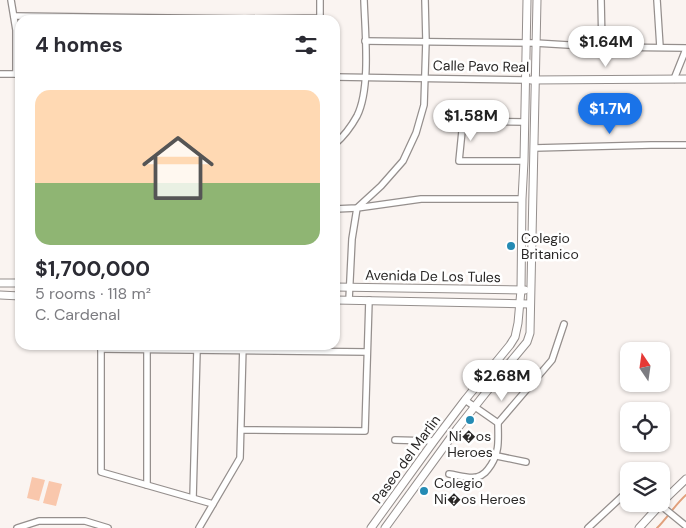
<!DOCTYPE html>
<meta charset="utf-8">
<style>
body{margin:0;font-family:"DM Sans",sans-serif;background:#f2f2f3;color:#2b2b33;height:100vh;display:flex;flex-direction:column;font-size:19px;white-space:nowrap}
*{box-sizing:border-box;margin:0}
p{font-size:16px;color:#7c7c81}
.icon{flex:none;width:28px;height:28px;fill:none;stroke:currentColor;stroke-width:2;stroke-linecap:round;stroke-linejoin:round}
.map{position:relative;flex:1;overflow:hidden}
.panel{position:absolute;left:15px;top:15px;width:325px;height:335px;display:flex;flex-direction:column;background:#fff;border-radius:15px;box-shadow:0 1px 4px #0004}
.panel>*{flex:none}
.needle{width:32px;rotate:347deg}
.fabs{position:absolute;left:620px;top:342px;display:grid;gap:10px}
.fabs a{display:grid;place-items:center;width:50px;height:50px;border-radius:10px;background:#fff;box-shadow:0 1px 4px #0004;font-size:25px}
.price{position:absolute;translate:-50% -42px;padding:0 11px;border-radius:18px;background:#fff;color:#222;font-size:16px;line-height:32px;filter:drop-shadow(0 1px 2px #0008)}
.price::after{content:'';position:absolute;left:50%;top:30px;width:15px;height:11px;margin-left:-8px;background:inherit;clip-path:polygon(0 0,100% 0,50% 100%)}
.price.on{background:#1a73e8;color:#fff}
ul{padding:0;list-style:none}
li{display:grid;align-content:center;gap:10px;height:265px;padding:0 20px}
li+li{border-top:1px solid #e1e1e2}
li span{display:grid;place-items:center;height:155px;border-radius:15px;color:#555}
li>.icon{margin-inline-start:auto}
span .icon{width:90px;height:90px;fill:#fffc;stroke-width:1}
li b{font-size:21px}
h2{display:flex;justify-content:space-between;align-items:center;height:60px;padding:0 20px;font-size:21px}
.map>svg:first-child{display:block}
</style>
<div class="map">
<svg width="686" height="528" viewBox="0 0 686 528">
<rect width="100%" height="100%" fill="#faf4f1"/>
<!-- green -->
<g fill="#f9c7ac">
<polygon points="32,477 45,480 39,501 27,498"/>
<polygon points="49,481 62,484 56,506 43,503"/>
</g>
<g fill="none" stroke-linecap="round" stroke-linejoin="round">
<!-- stream -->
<path stroke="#e1a07c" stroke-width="2" d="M657,528C667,518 675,505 686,495"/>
<defs>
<g id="minor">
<polyline points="11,0 16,30 16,74"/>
<polyline points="601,0 602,47"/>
<polyline points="657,0 660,47"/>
<polyline points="14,16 245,19 320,18 320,0"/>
<polyline points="365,41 535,43 602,47 686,48"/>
<polyline points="0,74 20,74"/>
<polyline points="335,77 526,80"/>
<polyline points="674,79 686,49"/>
<path d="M335,144C344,136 351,127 357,116C371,88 365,32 364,0"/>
<polyline points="534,148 651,145 686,145"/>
<polyline points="524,161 459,161 463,121 524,122"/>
<polyline points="335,209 357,208 421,199 522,199"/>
<polyline points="349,300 352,239 357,208 381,186 403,161 416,133 424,105 426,41 425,0"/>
<polyline points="101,345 101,472 213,504"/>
<polyline points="101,349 367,352"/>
<polyline points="465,400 498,423"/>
<polyline points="241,430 365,431 369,300"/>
<polyline points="395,440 434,441"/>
<polyline points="497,456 526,462"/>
<path d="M449,474C458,475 468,479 477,477C484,475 487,471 491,465C500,451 498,439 498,423L552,360L564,324"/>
<polyline points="147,485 147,350"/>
<polyline points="193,498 197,350"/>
<polyline points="659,504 686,526"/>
<polyline points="17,528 39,521 85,521 108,528"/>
<polyline points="199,528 240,458 243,345"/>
<polyline points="588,528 629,490"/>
</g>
<g id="tertiary">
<polyline points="531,80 686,79"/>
<polyline points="0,283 20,283"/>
<polyline points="335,287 525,290"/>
<polyline points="0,295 20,296"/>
<polyline points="335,300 530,304"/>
<polyline points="661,503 686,479"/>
<polyline points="371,528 434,441 465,400 510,345 515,337 518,323 521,290 522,199 524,161 527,0"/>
<polyline points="385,528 457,429 507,366 527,342 530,333 537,0"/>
<polyline points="639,528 661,504"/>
</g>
</defs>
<!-- minor casing -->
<use href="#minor" stroke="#958f8d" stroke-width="8"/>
<!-- tertiary casing -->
<use href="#tertiary" stroke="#958f8d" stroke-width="9"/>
<!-- minor -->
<use href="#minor" stroke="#fff" stroke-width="5.5"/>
<!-- tertiary -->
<use href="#tertiary" stroke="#fff" stroke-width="7"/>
</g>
<!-- markers -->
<g fill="#248bb4" stroke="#fff" stroke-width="2">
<circle cx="511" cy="246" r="5"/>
<circle cx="470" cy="420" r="5"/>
<circle cx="424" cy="491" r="5"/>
</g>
<g text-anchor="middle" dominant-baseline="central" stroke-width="5" stroke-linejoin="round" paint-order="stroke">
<!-- street labels -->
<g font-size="14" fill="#292726" stroke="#fff">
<text transform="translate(481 66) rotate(1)">Calle Pavo Real</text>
<text transform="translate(433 276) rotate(1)">Avenida De Los Tules</text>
<text transform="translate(406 459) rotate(-54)">Paseo del Marlin</text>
</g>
<!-- poi labels -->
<g font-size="14" fill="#292726" stroke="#fff" text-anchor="start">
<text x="521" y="238">Colegio<tspan x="521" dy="16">Britanico</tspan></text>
<text x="470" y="436" text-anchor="middle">Ni�os<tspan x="470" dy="16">Heroes</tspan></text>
<text x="434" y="483">Colegio<tspan x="434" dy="16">Ni�os Heroes</tspan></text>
</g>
</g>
</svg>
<div class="fabs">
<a><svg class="needle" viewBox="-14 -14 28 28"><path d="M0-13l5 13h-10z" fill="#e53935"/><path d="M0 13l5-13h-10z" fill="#7c7c81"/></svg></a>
<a><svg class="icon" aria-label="locate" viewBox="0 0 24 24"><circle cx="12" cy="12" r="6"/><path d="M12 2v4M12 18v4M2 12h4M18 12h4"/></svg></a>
<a><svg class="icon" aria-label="layers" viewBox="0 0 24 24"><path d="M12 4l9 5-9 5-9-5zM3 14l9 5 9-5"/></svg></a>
</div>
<b class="price" style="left:606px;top:68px">$1.64M</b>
<b class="price on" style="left:610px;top:135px">$1.7M</b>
<b class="price" style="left:471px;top:142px">$1.58M</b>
<b class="price" style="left:502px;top:402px">$2.68M</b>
<section class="panel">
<h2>4 homes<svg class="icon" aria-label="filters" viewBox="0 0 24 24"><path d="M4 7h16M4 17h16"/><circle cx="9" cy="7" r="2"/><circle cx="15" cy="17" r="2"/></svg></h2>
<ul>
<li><span style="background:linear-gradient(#ffd9b3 60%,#8fb573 0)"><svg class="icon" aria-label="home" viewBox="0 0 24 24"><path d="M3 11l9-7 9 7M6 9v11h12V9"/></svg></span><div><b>$1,700,000</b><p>5 rooms · 118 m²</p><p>C. Cardenal</p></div></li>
</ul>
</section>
</div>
